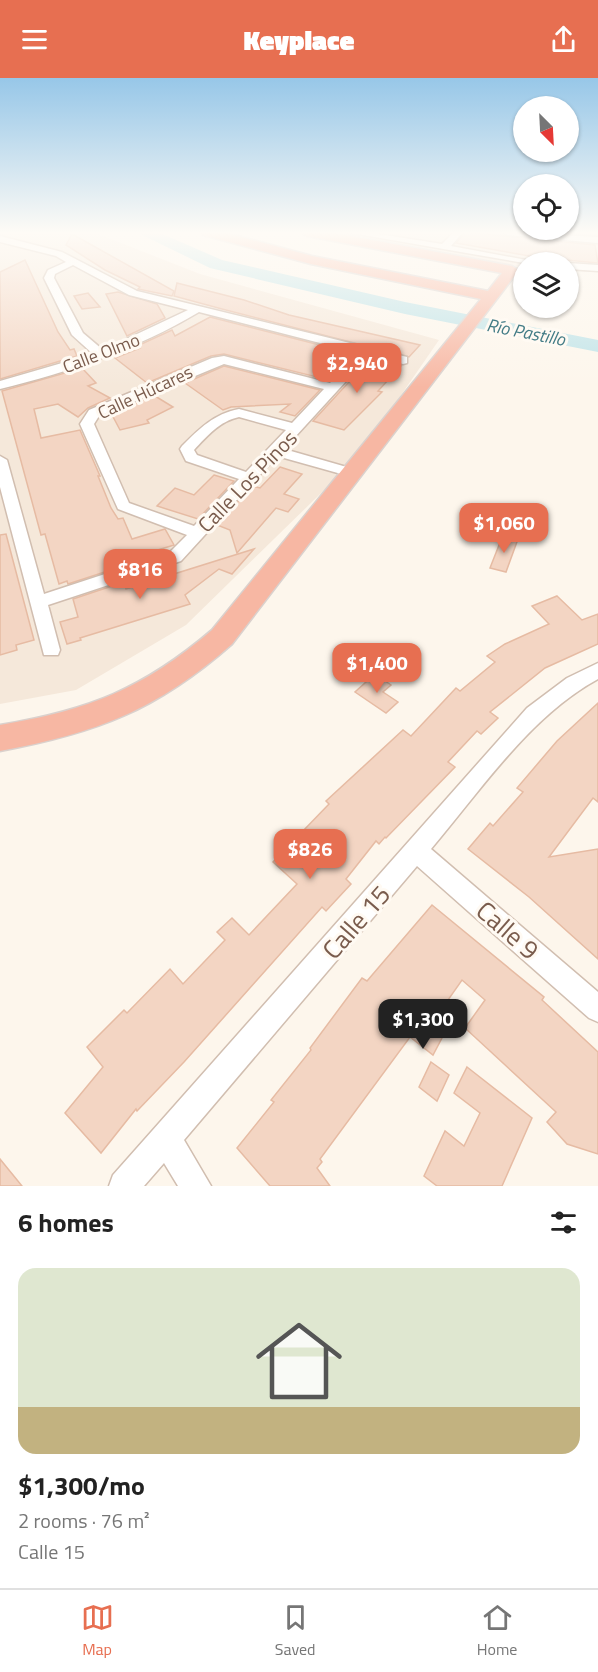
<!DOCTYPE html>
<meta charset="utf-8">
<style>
body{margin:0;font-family:"Titillium Web",sans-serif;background:#f6f6f6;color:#222;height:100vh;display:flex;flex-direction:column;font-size:22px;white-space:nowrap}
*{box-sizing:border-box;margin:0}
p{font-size:20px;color:#767676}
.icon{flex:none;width:33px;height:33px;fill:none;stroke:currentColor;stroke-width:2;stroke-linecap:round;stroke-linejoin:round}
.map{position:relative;height:1108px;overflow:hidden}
.details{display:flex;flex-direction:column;background:#fff;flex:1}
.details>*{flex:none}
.needle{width:39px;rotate:156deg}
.fabs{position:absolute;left:513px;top:18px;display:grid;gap:12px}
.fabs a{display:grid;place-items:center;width:66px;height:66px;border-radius:50%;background:#fff;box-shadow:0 2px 4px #0004;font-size:30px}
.price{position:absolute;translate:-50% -51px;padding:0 14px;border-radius:12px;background:#e76f51;color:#fff;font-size:20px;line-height:39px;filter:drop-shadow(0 2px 3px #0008)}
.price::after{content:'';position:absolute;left:50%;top:36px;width:18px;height:14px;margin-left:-9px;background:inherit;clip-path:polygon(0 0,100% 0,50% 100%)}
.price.on{background:#222;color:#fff}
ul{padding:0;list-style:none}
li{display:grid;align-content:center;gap:12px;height:318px;padding:0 18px}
li span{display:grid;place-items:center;height:186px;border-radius:18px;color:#555}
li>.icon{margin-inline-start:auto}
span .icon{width:108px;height:108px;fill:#fffc;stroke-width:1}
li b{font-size:26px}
h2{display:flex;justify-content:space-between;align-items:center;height:72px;padding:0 18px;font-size:26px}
header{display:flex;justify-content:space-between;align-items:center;height:78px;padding:0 18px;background:#e76f51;color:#fff;font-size:27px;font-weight:800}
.tabs{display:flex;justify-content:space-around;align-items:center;height:84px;border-top:2px solid #e0e0e0;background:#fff;font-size:16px;color:#767676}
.tabs a{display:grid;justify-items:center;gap:3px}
.tabs .on{color:#e76f51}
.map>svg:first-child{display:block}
</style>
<header><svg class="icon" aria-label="menu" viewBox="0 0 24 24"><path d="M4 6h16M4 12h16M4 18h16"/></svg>Keyplace<svg class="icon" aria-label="share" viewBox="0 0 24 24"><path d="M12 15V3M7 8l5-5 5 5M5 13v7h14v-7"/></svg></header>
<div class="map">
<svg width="598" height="1108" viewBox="0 0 598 1108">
<rect width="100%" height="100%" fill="#fdf6ec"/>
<!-- residential -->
<g fill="#f5e8da">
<polygon points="0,154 93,154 200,196 439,262 359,378 186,547 76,612 0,626"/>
<polygon points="317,154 598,154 598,194 569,193 568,184 524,184 523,189 480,183"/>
</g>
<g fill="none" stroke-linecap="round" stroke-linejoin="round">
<!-- river -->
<polygon fill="#bfe3e8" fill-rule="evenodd" points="136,154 158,154 222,182 405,224 598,262 598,274 405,236 210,190"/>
</g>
<!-- building -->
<g fill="#f3d5c3" stroke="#e6bba3" stroke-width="1.5">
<polygon points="465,154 595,167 598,185 535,179 456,165"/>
<polygon points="72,156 174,213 172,218 138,211 140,209 105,192 66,167"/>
<polygon points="25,182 58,254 70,272 74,271 77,278 0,301 0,194"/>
<polygon points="177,205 244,222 289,237 420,267 409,279 222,231 174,218"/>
<polygon points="118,214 157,226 165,240 127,258 106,216"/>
<polygon points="88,215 100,229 82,231 74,218"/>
<polygon points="210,239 355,276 329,302 224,276 211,278 147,305 115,280 140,270 137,268 172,252 175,258"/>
<polygon points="371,280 401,288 378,313 382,314 344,352 313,343"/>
<polygon points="224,288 320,312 295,338 280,334 290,326 231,329 223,332 185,305"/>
<polygon points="82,290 96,305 88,308 110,320 88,330 78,339 58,326 34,331 41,360 80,352 100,398 98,398 111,430 118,441 123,440 132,461 165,451 174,467 115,485 117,490 68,506 67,503 59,506 45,456 41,457 2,313"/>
<polygon points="155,318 173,329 147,342 149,345 120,352 111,335"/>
<polygon points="280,389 302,396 284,416 299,421 288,434 276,430 237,475 230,452 217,447 252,408 260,410"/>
<polygon points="214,397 234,403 198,441 157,428 175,410 194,417"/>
<polygon points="6,456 34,562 16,567 17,572 0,577 0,457"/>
<polygon points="503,457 518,461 506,494 490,490"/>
<polygon points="254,471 232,496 219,491 185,517 190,526 80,560 81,562 67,566 60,544 78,539 73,521 124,504 126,511"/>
<polygon points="557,518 582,542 598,536 598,566 545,590 490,634 498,640 481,656 477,653 448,684 455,689 386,760 385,759 379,766 376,763 346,801 351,806 326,833 322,829 184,984 137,1033 136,1031 101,1075 65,1035 103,989 87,969 124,932 127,935 170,891 183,906 225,862 217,854 232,840 249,857 297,806 273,784 329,726 326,723 403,652 411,658 456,610 460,613 495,584 487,578 505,566 549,546 532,528"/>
<polygon points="375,596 391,607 383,614 398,624 386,635 355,614"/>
<polygon points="598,625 598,724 593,720 549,779 598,771 598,881 529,819 468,771 490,745 493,748 523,714 517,710 557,663"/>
<polygon points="432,827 544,919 542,922 598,974 598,1076 567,1066 547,1044 556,1034 465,950 485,922 462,902 429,949 442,960 433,977 410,959 320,1081 322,1084 317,1090 330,1108 270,1108 237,1070 274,1024 271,1022 311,972 310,970 362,900 367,903"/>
<polygon points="431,984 449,997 437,1023 419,1009"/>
<polygon points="467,989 532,1040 502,1108 437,1108 424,1098 445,1053 464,1068 480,1035 454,1015"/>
<polygon points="0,1081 22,1108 0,1108"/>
</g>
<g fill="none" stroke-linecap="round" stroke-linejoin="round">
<defs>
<g id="minor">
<polygon points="346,154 366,154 442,166 454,154 463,154 451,168 537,184 524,185"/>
<polygon points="503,154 598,159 598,165 507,157"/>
<path d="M0,158L62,174L137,213L407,279V285L403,286L370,277L284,371L357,392L359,395L352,399L277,378L181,483L48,527L60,572L58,577H44L0,409V378L7,382L44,516L169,475L187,457L118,431L80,346L89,332L212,280L224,278L330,305L359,275L199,234C137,271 70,294 0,311V303L93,276L72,257L44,200L48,192L66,184L56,178L0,164ZM73,187L129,217L188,232L103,272L83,255L54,200L55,196ZM224,286L324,311L292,345L239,331C214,336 200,350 182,368L180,371L186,383L239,401L194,448L129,425L94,346L99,338ZM239,339L286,352L246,394L197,377L194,372C207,358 220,343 239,339Z"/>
<polygon points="568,185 598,187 598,193 568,191"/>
<path d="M598,585V601C530,638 481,712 431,771L598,914V944L589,940L417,788L184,1062L211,1108H178L164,1085L144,1108H109L113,1097L527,630L567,600Z"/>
</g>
<path id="highway" d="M201,154H223L312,178L488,213L502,195L307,158L300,154H329L512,188L519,192L232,566C157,632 97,655 0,673V647C89,632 143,611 212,552L481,221L311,186L203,157Z"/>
</defs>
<!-- minor casing -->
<use href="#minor" stroke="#d1beb0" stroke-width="3"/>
<!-- highway casing -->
<use href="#highway" stroke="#dad1cd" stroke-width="3"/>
<!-- minor -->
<use href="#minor" fill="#fff" fill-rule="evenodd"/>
<!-- highway -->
<use href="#highway" fill="#f7b7a3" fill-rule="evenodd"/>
</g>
<!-- sky -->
<linearGradient id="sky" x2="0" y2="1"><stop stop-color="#97c7e8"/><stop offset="0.5" stop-color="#fefbf6"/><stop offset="1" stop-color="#fefbf6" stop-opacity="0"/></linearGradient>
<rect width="598" height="309" fill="url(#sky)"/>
<g text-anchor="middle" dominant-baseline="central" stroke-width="6" stroke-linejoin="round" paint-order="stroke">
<!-- far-water labels -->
<g font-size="18" font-style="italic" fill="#437c86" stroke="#fffaf3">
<text transform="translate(526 254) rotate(11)">Río Pastillo</text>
</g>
<!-- far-street labels -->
<g font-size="18" fill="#7a5c4d" stroke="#fffaf3">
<text transform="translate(101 275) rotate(-21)">Calle Olmo</text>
<text transform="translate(145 314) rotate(-25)">Calle Húcares</text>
</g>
<!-- street labels -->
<g font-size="21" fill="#7a5c4d" stroke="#fffaf3">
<text transform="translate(247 403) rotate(-46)">Calle Los Pinos</text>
</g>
<!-- near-street labels -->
<g font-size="26" fill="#7a5c4d" stroke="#fffaf3">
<text transform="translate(356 844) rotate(-49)">Calle 15</text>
<text transform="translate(508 852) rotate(41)">Calle 9</text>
</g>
</g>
</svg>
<div class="fabs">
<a><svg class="needle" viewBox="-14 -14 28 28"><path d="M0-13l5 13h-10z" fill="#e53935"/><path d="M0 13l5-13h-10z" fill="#767676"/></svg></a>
<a><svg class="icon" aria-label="locate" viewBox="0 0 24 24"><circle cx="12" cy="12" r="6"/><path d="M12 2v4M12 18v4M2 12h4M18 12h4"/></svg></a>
<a><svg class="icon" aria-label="layers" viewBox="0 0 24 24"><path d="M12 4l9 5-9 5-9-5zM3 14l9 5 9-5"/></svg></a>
</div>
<b class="price" style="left:357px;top:316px">$2,940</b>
<b class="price" style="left:504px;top:476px">$1,060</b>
<b class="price" style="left:140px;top:522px">$816</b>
<b class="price" style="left:377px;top:616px">$1,400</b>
<b class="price" style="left:310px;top:802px">$826</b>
<b class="price on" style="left:423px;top:972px">$1,300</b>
</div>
<section class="details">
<h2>6 homes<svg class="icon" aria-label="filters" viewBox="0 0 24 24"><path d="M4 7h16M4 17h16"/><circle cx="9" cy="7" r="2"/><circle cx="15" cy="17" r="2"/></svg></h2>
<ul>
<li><span style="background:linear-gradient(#dfe7d0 75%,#c2b280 0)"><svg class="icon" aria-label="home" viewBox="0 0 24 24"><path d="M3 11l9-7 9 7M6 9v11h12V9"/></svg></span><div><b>$1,300/mo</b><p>2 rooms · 76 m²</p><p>Calle 15</p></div></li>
</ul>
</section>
<nav class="tabs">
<a class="on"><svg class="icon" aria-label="map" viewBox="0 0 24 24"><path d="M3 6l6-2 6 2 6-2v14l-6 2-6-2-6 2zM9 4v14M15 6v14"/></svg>Map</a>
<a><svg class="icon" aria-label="saved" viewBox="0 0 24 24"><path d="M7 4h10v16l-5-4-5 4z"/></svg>Saved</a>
<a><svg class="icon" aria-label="home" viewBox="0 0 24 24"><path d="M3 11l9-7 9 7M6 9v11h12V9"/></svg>Home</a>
</nav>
